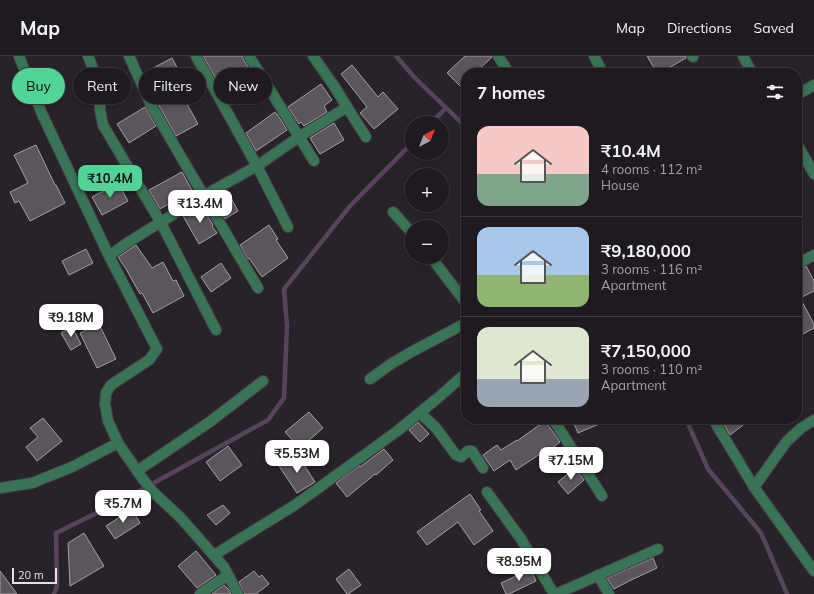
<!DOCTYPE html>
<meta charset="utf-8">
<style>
body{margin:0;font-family:Mulish,sans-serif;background:#262329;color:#f1f3f6;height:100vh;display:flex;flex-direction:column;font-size:15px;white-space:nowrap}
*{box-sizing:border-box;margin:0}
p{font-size:13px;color:#a1a1a5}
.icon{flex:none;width:22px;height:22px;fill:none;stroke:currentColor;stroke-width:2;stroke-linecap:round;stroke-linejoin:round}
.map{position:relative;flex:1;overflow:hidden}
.sheet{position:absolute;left:461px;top:12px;width:341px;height:356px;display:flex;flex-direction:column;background:#1e1a20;border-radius:16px;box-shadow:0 2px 6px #0003,0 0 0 1px #3c383e}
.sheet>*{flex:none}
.hud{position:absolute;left:12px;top:12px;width:380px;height:36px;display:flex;gap:8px}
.needle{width:26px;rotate:42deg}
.controls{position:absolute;left:405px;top:60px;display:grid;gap:8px}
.controls a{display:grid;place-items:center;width:44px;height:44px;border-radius:50%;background:#1e1a20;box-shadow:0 2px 6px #0003,0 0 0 1px #3c383e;font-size:20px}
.scale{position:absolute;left:12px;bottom:10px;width:45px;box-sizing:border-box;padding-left:4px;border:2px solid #e4e0e5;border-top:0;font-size:11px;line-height:14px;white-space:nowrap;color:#e4e0e5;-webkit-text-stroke:3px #28232a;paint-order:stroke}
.price{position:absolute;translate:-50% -34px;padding:0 9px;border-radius:8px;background:#fff;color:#222;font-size:13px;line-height:26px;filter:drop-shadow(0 1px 2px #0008)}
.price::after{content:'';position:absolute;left:50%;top:24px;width:12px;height:9px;margin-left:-6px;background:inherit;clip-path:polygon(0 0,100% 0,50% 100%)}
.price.active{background:#52d397;color:#111}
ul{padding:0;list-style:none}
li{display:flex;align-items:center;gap:12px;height:100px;padding:0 16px}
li+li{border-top:1px solid #3c383e}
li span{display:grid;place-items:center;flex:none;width:112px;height:80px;border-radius:12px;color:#555}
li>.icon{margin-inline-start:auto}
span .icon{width:48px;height:48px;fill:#fffc;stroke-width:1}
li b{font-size:17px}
h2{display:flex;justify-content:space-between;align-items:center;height:48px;padding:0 16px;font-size:17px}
.pill{padding:0 14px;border-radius:18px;background:#1e1a20;box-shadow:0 2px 6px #0003,0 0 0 1px #3c383e;font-size:14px;line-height:36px}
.pill.active{background:#52d397;color:#111}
header{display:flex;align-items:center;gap:24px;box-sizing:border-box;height:56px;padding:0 20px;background:#1e1a20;border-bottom:1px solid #3c383e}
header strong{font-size:19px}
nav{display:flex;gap:22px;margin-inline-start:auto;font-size:14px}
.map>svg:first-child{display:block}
</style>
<header>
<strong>Map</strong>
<nav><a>Map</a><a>Directions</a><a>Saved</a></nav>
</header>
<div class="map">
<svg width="814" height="538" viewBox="0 0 814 538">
<rect width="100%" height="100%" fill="#28232a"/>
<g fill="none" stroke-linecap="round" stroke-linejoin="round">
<!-- stream -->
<g stroke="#56445a" stroke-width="4.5">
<polyline points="396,0 415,22 466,71"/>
<polyline points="431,67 446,52"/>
<polyline points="686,363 708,413 761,477 787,538"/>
<polyline points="54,538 57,530 56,477 121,445 268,364 284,342 287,270 284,233 350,150 412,87"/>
</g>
</g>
<!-- building -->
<g fill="#5c555d" stroke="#a49da6">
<polygon points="203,0 243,0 243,3 261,31 231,49"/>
<polygon points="465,0 492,0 492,1 475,17 466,17 466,36 447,17"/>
<polygon points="647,0 686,0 686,2 660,17 657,17"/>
<polygon points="172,2 181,19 177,21 191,46 187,48 198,68 176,80 157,46 154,39 155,39 144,17"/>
<polygon points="352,9 378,41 383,36 398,53 374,73 360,57 367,51 341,18"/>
<polygon points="321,28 332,44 324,50 327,56 304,70 301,66 299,68 288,51"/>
<polygon points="145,51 156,70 129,87 117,68"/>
<polygon points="275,56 277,59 277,58 287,74 256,95 246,77"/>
<polygon points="334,67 344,84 320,98 310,82"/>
<polygon points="36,89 55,129 56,129 65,147 30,165 19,145 15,147 10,136 28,127 14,99"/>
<polygon points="182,116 194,138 176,149 174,145 160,153 149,134"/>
<polygon points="118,127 128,145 102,159 92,141"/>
<polygon points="228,136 238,155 225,163 214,144"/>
<polygon points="201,149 213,169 212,170 217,177 199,188 183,160"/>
<polygon points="269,169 278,183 276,184 288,202 262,221 249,202 248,203 240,189"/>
<polygon points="136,189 152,212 163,206 173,225 176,224 184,240 153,257 142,237 140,238 126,213 118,201"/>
<polygon points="86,193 93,207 69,219 62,205"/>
<polygon points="221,207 231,222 211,236 201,221"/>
<polygon points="806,210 814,225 814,235 800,242 814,268 814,272 801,279 797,271 797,215"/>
<polygon points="99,268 116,303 97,312 80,277"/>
<polygon points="72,271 81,288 71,294 61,277"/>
<polygon points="309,356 323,372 300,392 285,376"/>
<polygon points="43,362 62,385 37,405 26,391 38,381 30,372"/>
<polygon points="572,363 611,363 578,377"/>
<polygon points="721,363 751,363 730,379"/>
<polygon points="545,365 560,386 544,398 543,396 516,414 510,404 494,415 483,399 497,389 501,394 517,384 517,385"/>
<polygon points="418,366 429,378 420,386 409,374"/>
<polygon points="228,390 242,409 220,425 206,406"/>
<polygon points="384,393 393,404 376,419 375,418 347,441 336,427 359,410 360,411"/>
<polygon points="297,398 315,426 297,437 279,410"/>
<polygon points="575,412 584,424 568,438 558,426"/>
<polygon points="470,438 481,454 479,455 493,475 474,489 458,466 427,489 417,476"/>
<polygon points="223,449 230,457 216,469 207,459"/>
<polygon points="132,453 140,467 115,483 106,470"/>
<polygon points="84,477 104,510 70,530 68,487"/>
<polygon points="196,495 216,519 197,532 178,510"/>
<polygon points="653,502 657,512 629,525 614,533 607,522"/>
<polygon points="349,513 361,529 348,538 347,538 336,523"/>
<polygon points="531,513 536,525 509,538 506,538 501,527"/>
<polygon points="0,515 17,538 0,538"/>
<polygon points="254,515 259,521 262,519 269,528 256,538 244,538 239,526"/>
<polygon points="224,529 229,534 231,538 212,538"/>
</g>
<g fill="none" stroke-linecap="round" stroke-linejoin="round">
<defs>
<g id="minor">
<polyline points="88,0 98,25 100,35 100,54 103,69 161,167 216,274"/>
<polyline points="129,0 151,49 177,94 258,232"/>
<polyline points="196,0 257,110 288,171"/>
<polyline points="249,0 314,105"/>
<polyline points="498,0 509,17"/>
<polyline points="594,0 603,17"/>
<polyline points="692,0 693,1"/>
<polyline points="743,0 752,17"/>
<polyline points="797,39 814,29"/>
<polyline points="347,51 366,81"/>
<polyline points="797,88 814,118"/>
<polyline points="393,156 412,177"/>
<polyline points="109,200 127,187 203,140 257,110 299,81 347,51 334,30 313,0"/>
<polyline points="431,201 466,247"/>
<polyline points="797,208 814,199"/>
<polyline points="370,323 391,308 413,295 466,267"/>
<polyline points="420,357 436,372 456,399 461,401 468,395 472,395 483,412"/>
<polyline points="553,363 602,440"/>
<polyline points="713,363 754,431 814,515"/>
<polyline points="137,415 211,365 263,325"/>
<polyline points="754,431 787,385 801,372 814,364"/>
<polyline points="0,432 32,427 72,411 118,387"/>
<polyline points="487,436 521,483 554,538"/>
<polyline points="214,499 295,449 396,376 439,341 466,317"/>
<polyline points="598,519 609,538"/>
<polyline points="200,538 228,519"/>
<polyline points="556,538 658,493"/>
</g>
<polyline id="tertiary" points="19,0 42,58 109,200 157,293 149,304 111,329 106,337 105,348 108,365 118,387 142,422 153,436 180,461 224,511 238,538"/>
</defs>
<!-- minor casing -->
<use href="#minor" stroke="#464148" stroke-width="12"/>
<!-- tertiary casing -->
<use href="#tertiary" stroke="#464148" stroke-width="12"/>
<!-- minor -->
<use href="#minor" stroke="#387455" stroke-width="10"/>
<!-- tertiary -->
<use href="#tertiary" stroke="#387455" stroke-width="10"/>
</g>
</svg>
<div class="controls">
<a><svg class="needle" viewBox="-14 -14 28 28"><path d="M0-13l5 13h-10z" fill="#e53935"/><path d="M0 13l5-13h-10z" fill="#a1a1a5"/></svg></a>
<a>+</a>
<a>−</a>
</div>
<div class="scale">20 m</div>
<b class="price active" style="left:110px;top:143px">₹10.4M</b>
<b class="price" style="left:200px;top:168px">₹13.4M</b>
<b class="price" style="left:71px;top:282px">₹9.18M</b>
<b class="price" style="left:297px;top:418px">₹5.53M</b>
<b class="price" style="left:571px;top:425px">₹7.15M</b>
<b class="price" style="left:123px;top:468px">₹5.7M</b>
<b class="price" style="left:519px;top:526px">₹8.95M</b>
<div class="hud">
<a class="pill active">Buy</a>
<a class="pill">Rent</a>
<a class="pill">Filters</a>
<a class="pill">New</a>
</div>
<section class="sheet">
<h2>7 homes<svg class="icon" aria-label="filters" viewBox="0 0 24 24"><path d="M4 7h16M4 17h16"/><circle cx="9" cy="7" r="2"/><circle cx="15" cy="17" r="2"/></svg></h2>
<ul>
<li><span style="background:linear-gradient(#f6c9c9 60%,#7fa58c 0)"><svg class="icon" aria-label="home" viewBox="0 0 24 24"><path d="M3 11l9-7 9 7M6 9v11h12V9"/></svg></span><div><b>₹10.4M</b><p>4 rooms · 112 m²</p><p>House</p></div></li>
<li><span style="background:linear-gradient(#a9c7e8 60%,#8fb573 0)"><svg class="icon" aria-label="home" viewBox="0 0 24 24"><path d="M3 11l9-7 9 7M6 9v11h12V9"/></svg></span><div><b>₹9,180,000</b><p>3 rooms · 116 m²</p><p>Apartment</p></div></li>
<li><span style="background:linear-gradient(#dfe7d0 65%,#9aa5b1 0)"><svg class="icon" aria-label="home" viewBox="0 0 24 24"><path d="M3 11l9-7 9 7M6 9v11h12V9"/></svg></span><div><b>₹7,150,000</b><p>3 rooms · 110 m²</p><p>Apartment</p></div></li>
</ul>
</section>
</div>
